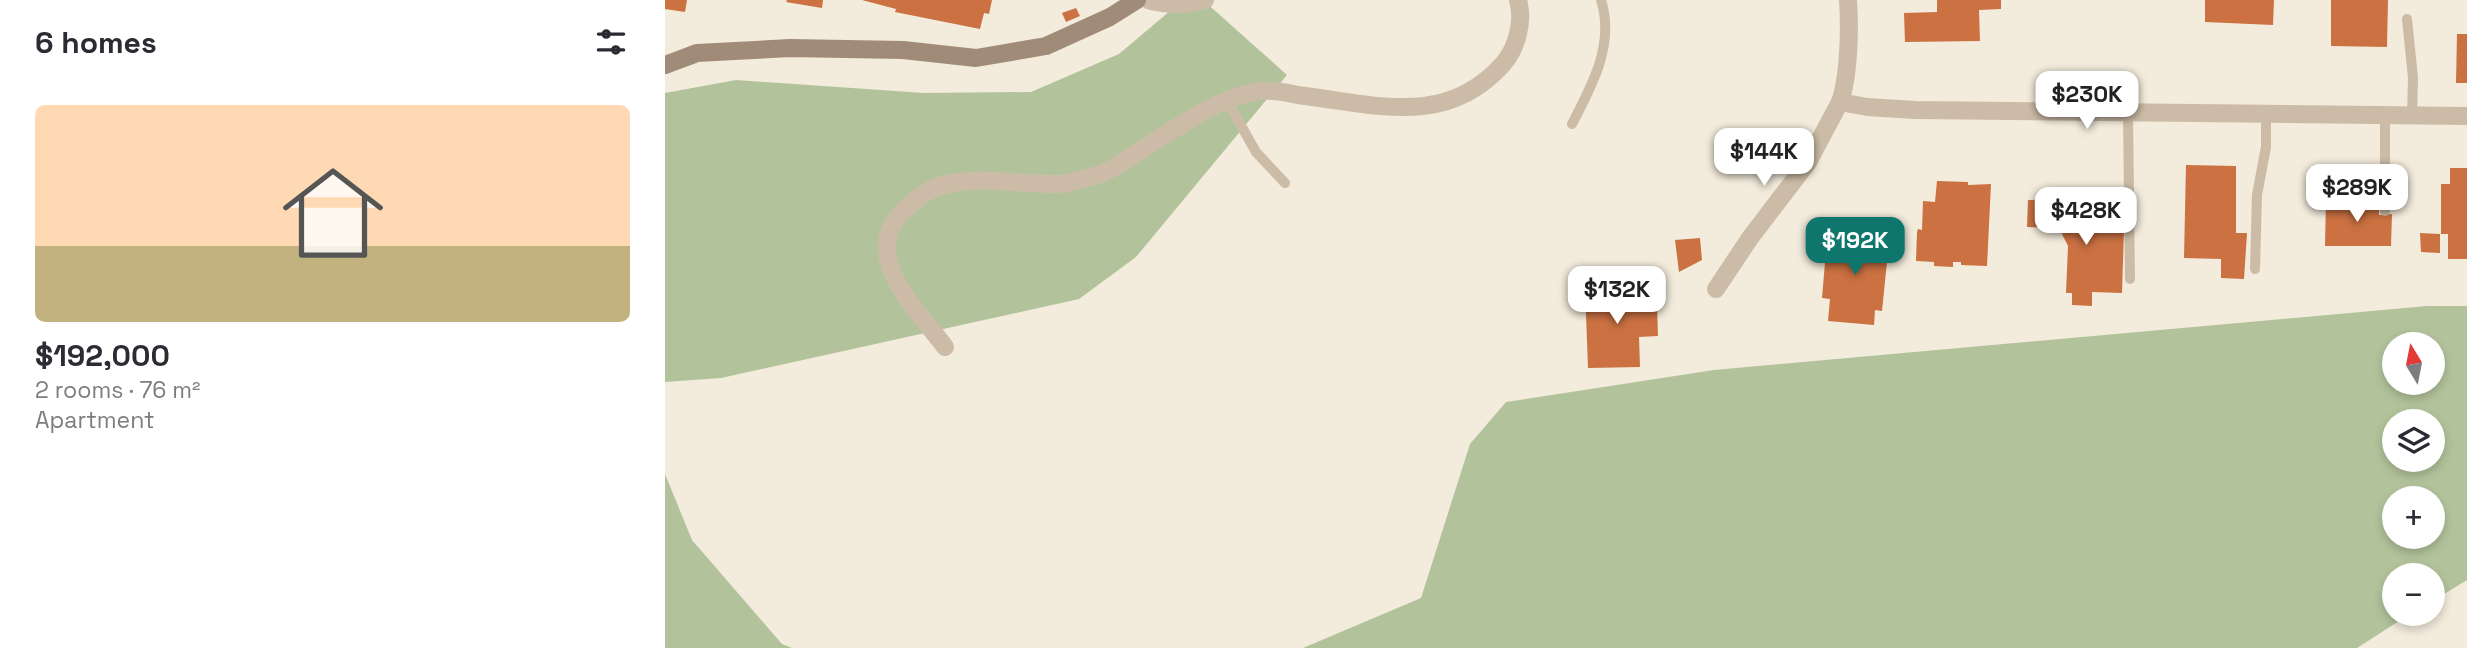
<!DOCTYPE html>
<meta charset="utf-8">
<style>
body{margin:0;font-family:"Space Grotesk",sans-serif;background:#f2f2f3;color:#2b2b33;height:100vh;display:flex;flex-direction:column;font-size:26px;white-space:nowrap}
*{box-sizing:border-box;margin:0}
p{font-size:23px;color:#7c7c81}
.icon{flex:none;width:38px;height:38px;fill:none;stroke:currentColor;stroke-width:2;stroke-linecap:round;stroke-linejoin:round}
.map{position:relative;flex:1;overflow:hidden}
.panel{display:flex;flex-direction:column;background:#fff;width:665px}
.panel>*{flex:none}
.needle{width:46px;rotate:350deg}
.controls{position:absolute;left:1717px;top:332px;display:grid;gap:14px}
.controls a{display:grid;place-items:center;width:63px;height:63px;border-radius:50%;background:#fff;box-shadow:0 4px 10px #0003;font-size:35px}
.price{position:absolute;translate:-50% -60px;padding:0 16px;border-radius:14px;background:#fff;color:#222;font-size:23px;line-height:46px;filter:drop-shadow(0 2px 4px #0008)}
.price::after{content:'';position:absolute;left:50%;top:42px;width:21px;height:16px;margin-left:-10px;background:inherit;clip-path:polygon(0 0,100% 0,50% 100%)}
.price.selected{background:#0f766e;color:#fff}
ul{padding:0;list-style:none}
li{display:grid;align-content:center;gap:14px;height:371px;padding:0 35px}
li+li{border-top:2px solid #e1e1e2}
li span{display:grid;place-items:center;height:217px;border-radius:10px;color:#555}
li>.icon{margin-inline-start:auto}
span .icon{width:126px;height:126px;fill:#fffc;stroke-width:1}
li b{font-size:30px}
h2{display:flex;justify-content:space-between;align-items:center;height:84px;padding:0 35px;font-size:30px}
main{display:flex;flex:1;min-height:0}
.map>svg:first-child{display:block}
</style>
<main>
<section class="panel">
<h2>6 homes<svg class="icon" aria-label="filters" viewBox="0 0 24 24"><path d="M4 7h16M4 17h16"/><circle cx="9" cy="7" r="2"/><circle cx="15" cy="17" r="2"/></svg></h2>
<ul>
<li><span style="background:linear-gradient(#ffd9b3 65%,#c2b280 0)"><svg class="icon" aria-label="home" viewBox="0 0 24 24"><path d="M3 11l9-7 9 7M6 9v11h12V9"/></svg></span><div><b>$192,000</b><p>2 rooms · 76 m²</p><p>Apartment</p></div></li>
</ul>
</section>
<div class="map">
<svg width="1802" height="648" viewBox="0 0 1802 648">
<rect width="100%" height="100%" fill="#f3ebdc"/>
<!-- green -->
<g fill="#b2c39b" fill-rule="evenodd">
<polygon points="518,0 538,0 622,75 471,257 414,299 56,378 0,382 0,93 71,80 259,93 366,92 454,54"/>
<path d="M1762,306H1802V580L1768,601V576H1729V614H1745L1692,648H638L756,598L805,444L841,402L1049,370ZM1729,345H1768V383H1729ZM1729,422H1768V460H1729ZM1729,499H1768V537H1729Z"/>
<polygon points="0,474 27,540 117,644 127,648 0,648"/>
</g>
<!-- building -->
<g fill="#cb7142">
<polygon points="0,0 22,0 20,12 0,9"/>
<polygon points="122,0 158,0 157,8 121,2"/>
<polygon points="197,0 327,0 324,14 319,13 315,29 230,12 231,9"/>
<polygon points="1272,0 1336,0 1336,9 1314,10 1315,41 1240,42 1239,13 1272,12"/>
<polygon points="1540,0 1609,0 1608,25 1540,22"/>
<polygon points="1666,0 1723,0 1722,47 1666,46"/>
<polygon points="411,8 415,16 401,22 397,13"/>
<polygon points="1792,34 1802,34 1802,83 1791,83"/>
<polygon points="1521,165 1571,166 1571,233 1582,233 1579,279 1556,278 1556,259 1519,258"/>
<polygon points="1785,168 1802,168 1802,259 1783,259 1783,234 1776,234 1776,184 1785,184"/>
<polygon points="1272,181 1303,182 1303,185 1326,184 1322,266 1296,265 1296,262 1288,262 1288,267 1269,266 1269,262 1251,261 1252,232 1253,229 1257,230 1258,201 1270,202"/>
<polygon points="1714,199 1714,215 1727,214 1726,246 1660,246 1661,200"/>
<polygon points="1363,200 1391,200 1403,221 1440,200 1459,230 1457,293 1427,292 1427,306 1407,305 1407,293 1401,293 1403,246 1394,228 1362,227"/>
<polygon points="1172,228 1217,232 1215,252 1223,252 1217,311 1210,310 1209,325 1163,321 1165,299 1157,298 1161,251 1169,252"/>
<polygon points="1755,233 1775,234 1775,253 1756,252"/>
<polygon points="1035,238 1037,260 1014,272 1010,240"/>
<polygon points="972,286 974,305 992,305 993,336 974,337 975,367 923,368 920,287"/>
</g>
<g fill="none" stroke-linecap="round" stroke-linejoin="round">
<!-- lane -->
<g stroke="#ccbca7" stroke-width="10">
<polyline points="1742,19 1748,78 1747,116"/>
<polyline points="561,99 591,152 620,183"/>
<polyline points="1463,113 1465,279"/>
<path d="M907,124C927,86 950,44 936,0"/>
<polyline points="1720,211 1720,116"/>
<polyline points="1590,269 1592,195 1601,147 1601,114"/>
</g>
<!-- street -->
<g stroke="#ccbca7" stroke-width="18">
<path d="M483,0C502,5 520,6 540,0"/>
<path d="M1183,0C1185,28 1184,76 1175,102L1202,107L1250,110L1802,116"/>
<polyline points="1051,289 1085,238 1143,162 1175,102"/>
<path d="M280,347C253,310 193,256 238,211C248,202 259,192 272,187C304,174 359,185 394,184C407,183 422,178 435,174C446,171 457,162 467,156C506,132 548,99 593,91C607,89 626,94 640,96C713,105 782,127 838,64C852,48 859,21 853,0"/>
</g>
<!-- secondary -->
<polyline stroke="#a08b78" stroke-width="18" points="0,65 32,53 125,48 238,50 311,58 381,46 445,17 472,0"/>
</g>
</svg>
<div class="controls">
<a><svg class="needle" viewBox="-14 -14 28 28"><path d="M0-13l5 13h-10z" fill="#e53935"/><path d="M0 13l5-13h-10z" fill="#7c7c81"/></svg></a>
<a><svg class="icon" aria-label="layers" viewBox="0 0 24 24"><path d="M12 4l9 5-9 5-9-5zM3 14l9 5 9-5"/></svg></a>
<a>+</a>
<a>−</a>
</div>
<b class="price" style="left:1422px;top:131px">$230K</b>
<b class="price" style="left:1099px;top:188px">$144K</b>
<b class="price" style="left:1692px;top:224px">$289K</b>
<b class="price" style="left:1421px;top:247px">$428K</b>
<b class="price selected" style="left:1190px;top:277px">$192K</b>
<b class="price" style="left:952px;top:326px">$132K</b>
</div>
</main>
